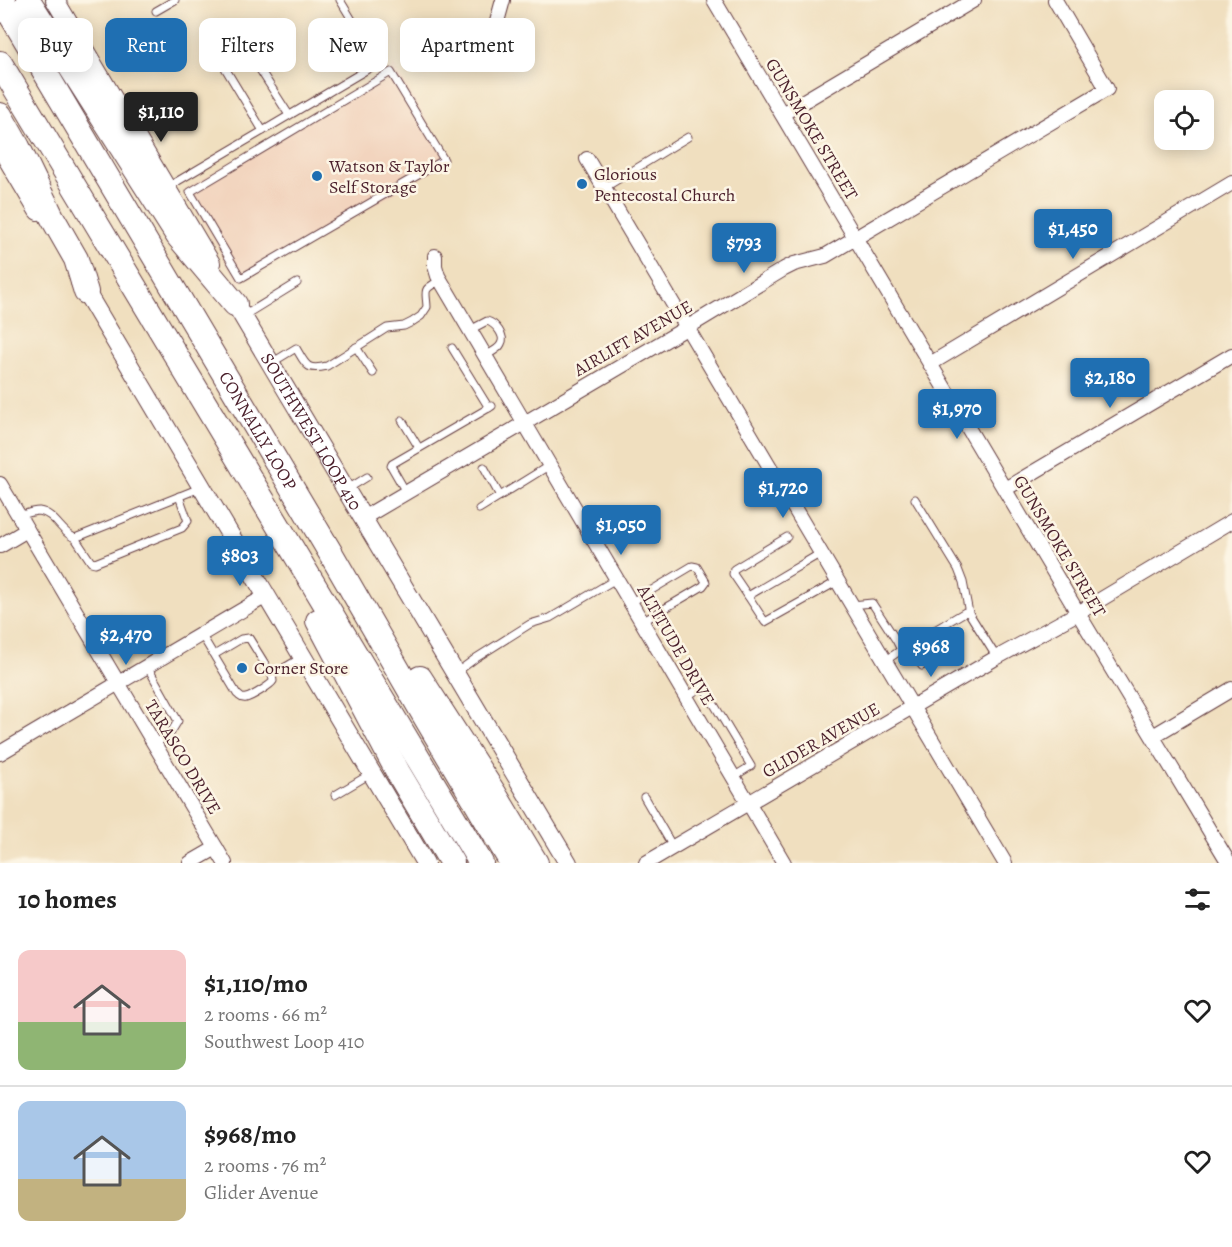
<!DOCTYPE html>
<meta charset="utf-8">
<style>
body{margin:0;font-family:Alegreya,serif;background:#f2f2f2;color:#222;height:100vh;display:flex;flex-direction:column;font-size:22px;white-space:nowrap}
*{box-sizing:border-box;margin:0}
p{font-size:20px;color:#767676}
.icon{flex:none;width:33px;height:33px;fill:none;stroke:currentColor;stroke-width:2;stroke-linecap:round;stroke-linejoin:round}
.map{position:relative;height:863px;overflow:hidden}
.panel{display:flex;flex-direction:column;background:#fff;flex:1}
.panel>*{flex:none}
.guide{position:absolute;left:18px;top:18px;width:600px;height:54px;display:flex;gap:12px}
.fabs{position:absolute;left:1154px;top:90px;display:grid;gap:12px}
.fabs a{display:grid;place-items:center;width:60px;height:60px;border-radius:12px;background:#fff;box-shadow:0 3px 15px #0003;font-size:30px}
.price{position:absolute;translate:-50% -51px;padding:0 14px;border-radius:6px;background:#1f6fb2;color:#fff;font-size:20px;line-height:39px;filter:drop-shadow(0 2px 3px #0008)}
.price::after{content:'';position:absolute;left:50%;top:36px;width:18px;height:14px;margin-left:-9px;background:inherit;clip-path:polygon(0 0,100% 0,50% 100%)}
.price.on{background:#222;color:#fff}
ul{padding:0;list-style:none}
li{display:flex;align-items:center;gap:18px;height:150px;padding:0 18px}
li+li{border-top:2px solid #e0e0e0}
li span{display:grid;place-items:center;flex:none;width:168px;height:120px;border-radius:12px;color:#555}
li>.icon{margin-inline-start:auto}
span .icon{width:72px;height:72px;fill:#fffc;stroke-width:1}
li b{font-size:26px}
h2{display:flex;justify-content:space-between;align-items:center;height:72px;padding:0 18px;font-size:26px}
.pill{padding:0 21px;border-radius:12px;background:#fff;box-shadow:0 3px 15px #0003;font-size:21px;line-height:54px}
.pill.on{background:#1f6fb2;color:#fff}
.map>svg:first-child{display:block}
</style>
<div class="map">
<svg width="1232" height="863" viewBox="0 0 1232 863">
<rect width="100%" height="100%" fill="#fcf5e5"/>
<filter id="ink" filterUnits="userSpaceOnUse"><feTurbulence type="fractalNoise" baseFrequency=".0167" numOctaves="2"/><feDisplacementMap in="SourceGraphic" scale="12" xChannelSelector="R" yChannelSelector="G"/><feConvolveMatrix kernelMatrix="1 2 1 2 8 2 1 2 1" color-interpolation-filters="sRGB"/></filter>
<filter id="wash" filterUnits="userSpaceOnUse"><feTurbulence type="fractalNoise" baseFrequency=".008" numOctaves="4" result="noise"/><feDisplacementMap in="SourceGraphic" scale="24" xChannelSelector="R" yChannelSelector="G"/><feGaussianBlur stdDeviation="1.35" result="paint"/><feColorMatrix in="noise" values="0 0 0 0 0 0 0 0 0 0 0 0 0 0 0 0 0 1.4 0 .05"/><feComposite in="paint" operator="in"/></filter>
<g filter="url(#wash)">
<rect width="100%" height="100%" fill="#f0dfbf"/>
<!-- built -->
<polygon fill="#f2d4be" points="395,66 450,161 239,284 184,190"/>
</g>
<g filter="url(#ink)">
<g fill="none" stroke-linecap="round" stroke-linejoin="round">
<defs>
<g id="service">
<polyline points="156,11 175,0"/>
<polyline points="250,54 289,115"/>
<polyline points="225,68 263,131"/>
<polygon points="391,72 444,160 241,278 190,192"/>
<polyline points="166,188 378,63 340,0"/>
<polyline points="604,188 688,137"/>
<polyline points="245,315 297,283"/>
<path d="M470,330L487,321C495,323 506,336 501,344C499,349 490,353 485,356"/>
<polyline points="356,347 373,373"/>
<polyline points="452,348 489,408"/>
<path d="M273,362L296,348C306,365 306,371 327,366L387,328L404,326L412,322L421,316L427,307C426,288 422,291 440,280"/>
<polyline points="402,420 419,448"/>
<polyline points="484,467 500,496"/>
<polyline points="346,490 367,477"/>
<polyline points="406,492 391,466 392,464 492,406"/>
<polyline points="915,499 958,569 963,582 969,613"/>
<polyline points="479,509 550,465"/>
<path d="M19,516C25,514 33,511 39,511C55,513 61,533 75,538L200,488"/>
<polyline points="75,538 91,562 95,563 182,528 188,521 179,496"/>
<polyline points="821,553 748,596 765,622 838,581"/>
<polyline points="748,596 733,574 734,569 787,537"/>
<polyline points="630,603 692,566 697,567 706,582 703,586 642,622"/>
<polyline points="852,605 872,603 896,640 901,650 885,661"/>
<polyline points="937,630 954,656"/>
<path d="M201,634L237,694C241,697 241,699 246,698C251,697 271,685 273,681C273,679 272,677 272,675L249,638L241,639L214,655"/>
<polyline points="908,646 922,666"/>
<polyline points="901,650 965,612 969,613 997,658"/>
<polyline points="147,666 178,721 170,734 154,744"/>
<polyline points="457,672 476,658 530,624 550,618 616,579"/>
<polyline points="272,675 301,658"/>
<polyline points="686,697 703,686 751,766 733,777"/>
<polyline points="335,795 372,773"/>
<polyline points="644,797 673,847"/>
</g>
<g id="minor">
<polyline points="714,0 1078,613 1229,863"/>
<polyline points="487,58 503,0"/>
<polyline points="782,114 974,0"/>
<polyline points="587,159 1005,863"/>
<polyline points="435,256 435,266 438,276 784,863"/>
<polyline points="930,364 1232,183"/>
<polyline points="0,484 225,863"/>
<polyline points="1005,489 1232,355"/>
<polyline points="363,518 688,327 784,269 794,264 825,256 1107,89 1055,0"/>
<polyline points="0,546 27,530"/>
<polyline points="1153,736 1232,689"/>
<polyline points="0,753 266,596"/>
<polyline points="190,863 216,848"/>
<polyline points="646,863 994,659 1078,613 1232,521"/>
</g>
<g id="secondary">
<polyline points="55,0 211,263"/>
<polyline points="0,147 38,211"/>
<polyline points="80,282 425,863"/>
<path id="s1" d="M230,295L568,863"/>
</g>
<g id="motorway">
<path id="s2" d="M2,0L330,552L427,720L512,863"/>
<polyline points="28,0 178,236 235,304"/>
<polyline points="0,63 481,863"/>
<polyline points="0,115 18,147 52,217 76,259 86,292"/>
<polyline points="318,621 399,774 452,863"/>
<polyline points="420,678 494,793 536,863"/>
</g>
</defs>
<!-- service casing -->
<use href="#service" stroke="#633c41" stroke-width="9"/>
<!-- minor casing -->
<use href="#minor" stroke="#633c41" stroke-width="16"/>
<!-- secondary casing -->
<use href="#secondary" stroke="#633c41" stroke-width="20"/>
<!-- motorway casing -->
<use href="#motorway" stroke="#633c41" stroke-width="26"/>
<!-- service -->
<use href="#service" stroke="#fff" stroke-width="7"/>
<!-- minor -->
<use href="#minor" stroke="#fff" stroke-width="14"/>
<!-- secondary -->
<use href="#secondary" stroke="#fff" stroke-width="18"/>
<!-- motorway -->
<use href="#motorway" stroke="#fff" stroke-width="24"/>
</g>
</g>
<!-- markers -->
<g fill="#1f6fb2" stroke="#fcf5e5" stroke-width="2">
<circle cx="317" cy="176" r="6"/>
<circle cx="582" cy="184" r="6"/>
<circle cx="242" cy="668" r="6"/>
</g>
<g text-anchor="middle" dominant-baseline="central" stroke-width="5" stroke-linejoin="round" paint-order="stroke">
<!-- street labels -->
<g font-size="18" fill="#4a1f2b" stroke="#fcf5e5">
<text transform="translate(812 129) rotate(59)">GUNSMOKE STREET</text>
<text transform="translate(633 338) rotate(-30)">AIRLIFT AVENUE</text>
<text stroke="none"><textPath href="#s2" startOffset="501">CONNALLY LOOP</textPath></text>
<text stroke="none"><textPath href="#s1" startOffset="159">SOUTHWEST LOOP 410</textPath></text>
<text transform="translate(1060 546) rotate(59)">GUNSMOKE STREET</text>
<text transform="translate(676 645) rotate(60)">ALTITUDE DRIVE</text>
<text transform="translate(821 740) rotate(-30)">GLIDER AVENUE</text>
<text transform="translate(183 757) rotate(59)">TARASCO DRIVE</text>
</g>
<!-- poi labels -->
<g font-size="18" fill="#4a1f2b" stroke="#fcf5e5" text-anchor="start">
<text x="329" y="166">Watson &amp; Taylor<tspan x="329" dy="21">Self Storage</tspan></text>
<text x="594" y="174">Glorious<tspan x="594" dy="21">Pentecostal Church</tspan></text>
<text x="254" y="668">Corner Store</text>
</g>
</g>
</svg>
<div class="fabs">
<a><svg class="icon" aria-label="locate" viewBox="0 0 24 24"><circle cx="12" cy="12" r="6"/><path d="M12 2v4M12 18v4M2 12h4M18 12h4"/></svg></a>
</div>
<b class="price on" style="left:161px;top:143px">$1,110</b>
<b class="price" style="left:1073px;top:260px">$1,450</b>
<b class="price" style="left:744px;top:274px">$793</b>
<b class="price" style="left:1110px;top:409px">$2,180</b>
<b class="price" style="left:957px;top:440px">$1,970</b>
<b class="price" style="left:783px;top:519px">$1,720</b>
<b class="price" style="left:621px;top:556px">$1,050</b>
<b class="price" style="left:240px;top:587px">$803</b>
<b class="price" style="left:126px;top:666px">$2,470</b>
<b class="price" style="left:931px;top:678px">$968</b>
<div class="guide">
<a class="pill">Buy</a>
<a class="pill on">Rent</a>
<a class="pill">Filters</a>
<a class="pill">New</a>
<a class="pill">Apartment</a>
</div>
</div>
<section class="panel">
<h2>10 homes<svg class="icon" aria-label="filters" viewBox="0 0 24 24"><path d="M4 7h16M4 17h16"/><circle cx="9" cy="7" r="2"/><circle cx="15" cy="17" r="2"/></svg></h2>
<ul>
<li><span style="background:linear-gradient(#f6c9c9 60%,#8fb573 0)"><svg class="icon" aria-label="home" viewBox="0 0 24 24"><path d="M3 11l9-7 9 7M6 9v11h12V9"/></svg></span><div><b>$1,110/mo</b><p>2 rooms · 66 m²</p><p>Southwest Loop 410</p></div><svg class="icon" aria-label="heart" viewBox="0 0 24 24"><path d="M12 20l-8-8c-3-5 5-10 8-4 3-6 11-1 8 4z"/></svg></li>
<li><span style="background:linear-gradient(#a9c7e8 65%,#c2b280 0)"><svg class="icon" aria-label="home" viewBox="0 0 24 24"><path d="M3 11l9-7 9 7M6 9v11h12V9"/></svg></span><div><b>$968/mo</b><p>2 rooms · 76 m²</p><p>Glider Avenue</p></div><svg class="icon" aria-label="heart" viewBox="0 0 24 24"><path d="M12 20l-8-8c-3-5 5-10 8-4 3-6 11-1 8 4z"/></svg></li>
</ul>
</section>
